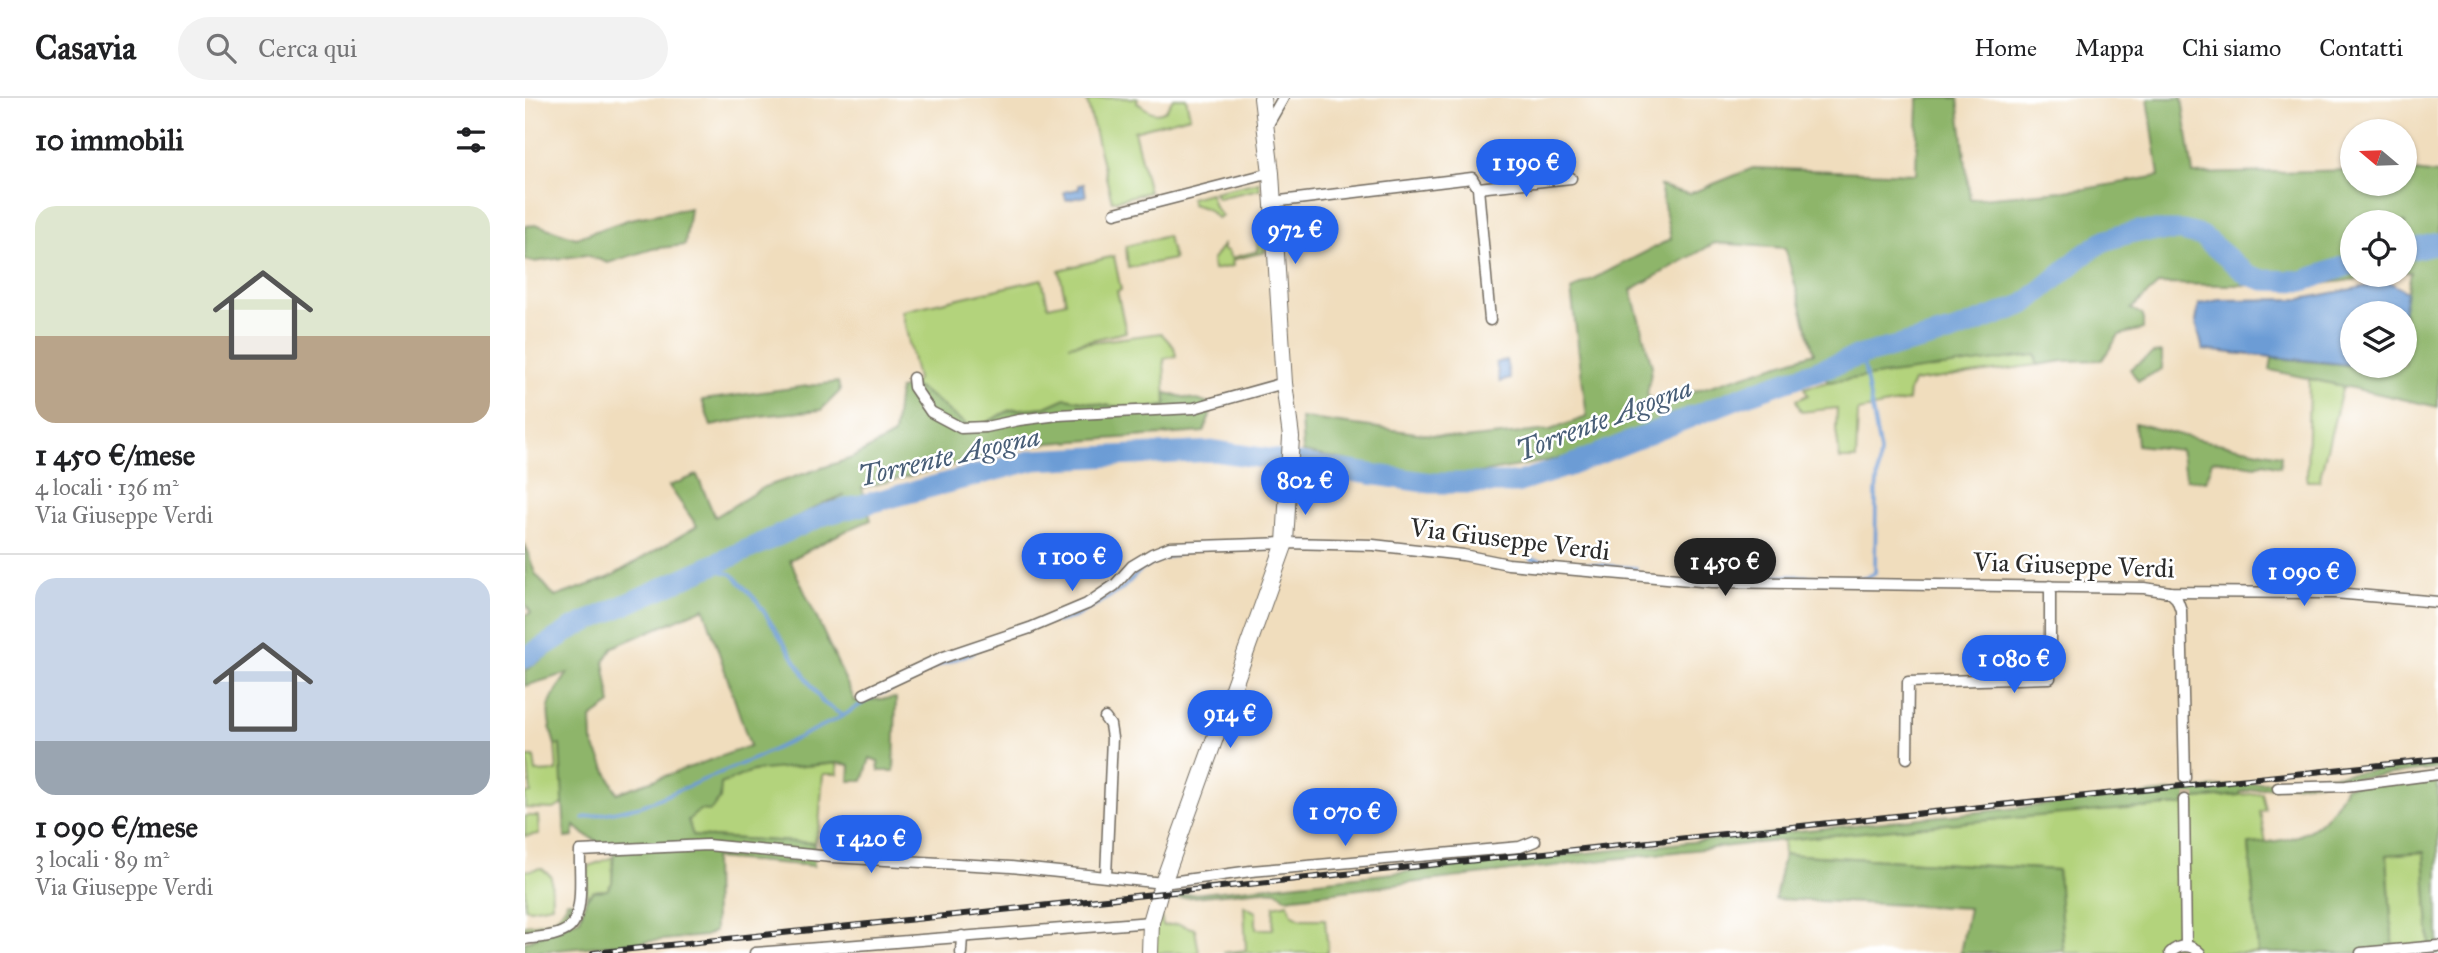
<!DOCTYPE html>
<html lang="it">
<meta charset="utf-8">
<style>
body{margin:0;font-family:"IM FELL Great Primer",serif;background:#f2f2f2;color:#202124;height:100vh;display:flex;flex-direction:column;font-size:26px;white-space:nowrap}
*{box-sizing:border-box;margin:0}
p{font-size:23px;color:#757577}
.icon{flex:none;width:38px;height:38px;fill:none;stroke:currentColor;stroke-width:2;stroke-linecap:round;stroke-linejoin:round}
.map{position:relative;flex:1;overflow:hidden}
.panel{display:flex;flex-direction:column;background:#fff;width:525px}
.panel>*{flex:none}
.needle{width:46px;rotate:289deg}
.controls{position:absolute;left:1815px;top:21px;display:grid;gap:14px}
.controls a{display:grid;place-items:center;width:77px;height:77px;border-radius:50%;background:#fff;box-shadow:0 2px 5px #0004;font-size:35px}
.price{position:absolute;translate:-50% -60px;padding:0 16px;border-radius:24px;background:#2563eb;color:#fff;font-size:23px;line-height:46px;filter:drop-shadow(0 2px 4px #0008)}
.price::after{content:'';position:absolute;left:50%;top:42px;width:21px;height:16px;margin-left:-10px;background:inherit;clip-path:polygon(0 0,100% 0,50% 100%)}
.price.active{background:#222;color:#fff}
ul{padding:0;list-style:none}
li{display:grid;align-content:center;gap:14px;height:371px;padding:0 35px}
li+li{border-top:2px solid #e0e0e0}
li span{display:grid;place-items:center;height:217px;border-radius:21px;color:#555}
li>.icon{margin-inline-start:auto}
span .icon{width:126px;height:126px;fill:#fffc;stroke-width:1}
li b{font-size:30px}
h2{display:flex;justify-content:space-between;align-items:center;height:84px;padding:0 35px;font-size:30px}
header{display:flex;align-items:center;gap:42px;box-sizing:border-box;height:98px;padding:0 35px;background:#fff;border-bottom:2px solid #e0e0e0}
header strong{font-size:33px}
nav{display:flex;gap:38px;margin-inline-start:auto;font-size:24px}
.search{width:490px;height:63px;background:#f2f2f2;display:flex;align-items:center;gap:18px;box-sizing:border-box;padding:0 24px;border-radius:38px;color:#757577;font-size:26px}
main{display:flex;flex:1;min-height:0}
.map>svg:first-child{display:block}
</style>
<header>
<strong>Casavia</strong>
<div class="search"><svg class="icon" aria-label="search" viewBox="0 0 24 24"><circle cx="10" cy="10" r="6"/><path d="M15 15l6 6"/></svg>Cerca qui</div>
<nav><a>Home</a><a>Mappa</a><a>Chi siamo</a><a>Contatti</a></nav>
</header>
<main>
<section class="panel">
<h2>10 immobili<svg class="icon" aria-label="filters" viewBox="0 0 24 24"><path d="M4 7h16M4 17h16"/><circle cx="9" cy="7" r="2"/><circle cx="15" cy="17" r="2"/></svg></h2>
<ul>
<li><span style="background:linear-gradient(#dfe7d0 60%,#b9a48a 0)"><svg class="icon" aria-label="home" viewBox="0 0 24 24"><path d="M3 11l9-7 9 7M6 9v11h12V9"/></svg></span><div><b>1 450 €/mese</b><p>4 locali · 136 m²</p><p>Via Giuseppe Verdi</p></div></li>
<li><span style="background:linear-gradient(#c9d6e8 75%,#9aa5b1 0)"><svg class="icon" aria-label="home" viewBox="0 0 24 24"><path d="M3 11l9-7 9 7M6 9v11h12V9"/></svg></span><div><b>1 090 €/mese</b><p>3 locali · 89 m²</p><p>Via Giuseppe Verdi</p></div></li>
</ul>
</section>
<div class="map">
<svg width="1913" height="855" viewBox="0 0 1913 855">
<rect width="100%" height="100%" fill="#fff"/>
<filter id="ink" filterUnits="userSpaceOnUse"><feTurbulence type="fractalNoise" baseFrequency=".0143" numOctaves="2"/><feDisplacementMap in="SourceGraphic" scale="14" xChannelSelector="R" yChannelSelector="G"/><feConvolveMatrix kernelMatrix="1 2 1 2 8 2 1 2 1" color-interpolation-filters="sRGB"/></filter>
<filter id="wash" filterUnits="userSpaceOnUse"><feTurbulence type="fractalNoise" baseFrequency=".00686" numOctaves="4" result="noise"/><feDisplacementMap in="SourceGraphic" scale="28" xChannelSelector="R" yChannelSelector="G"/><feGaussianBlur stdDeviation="1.57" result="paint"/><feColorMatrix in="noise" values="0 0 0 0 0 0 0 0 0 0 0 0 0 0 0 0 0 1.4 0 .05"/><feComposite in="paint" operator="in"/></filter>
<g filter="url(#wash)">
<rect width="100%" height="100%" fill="#f0ddbd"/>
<!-- green -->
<g fill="#b3d37b" stroke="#6f7f53" stroke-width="2">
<path d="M576,0H613L612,5C623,11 628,19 641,12L648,0H661L665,18L609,33L624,94L587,103L562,3Z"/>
<polygon points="734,84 735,91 692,100 689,94"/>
<polygon points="685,95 689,109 697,118 692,120 682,111 667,106 665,100"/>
<polygon points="731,126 737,126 740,154 707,162 708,168 688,172 687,163 698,147 698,152 703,153 706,160 733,153"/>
<polygon points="642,138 649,161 603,170 601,148"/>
<path d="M589,158L596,192L592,193L601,234L544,247L636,235L649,249L651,258L639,261L641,308L624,310L585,308L541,300L521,309L485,312L450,331C426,320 413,300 388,288L392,281L377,213L517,181L523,208L541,204L534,172Z"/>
<polygon points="1511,256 1512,267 1388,284 1384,292 1383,303 1333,313 1331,361 1315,361 1311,332 1312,310 1276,314 1271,302 1283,297 1279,290 1303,284"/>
<polygon points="1784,281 1818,288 1794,383 1782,383"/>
<polygon points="35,646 39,705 29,711 0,710 0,696 6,695 2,659 9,659 11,674 32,673 30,647"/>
<path d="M312,665L313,676H298L294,728L289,745L168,738L163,722C175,712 184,695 196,686C222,666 279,670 312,665Z"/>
<polygon points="1737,695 1741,712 1735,714 1741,745 1724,747 1733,855 1539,855 1532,772 1259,756 1258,741 1529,715 1659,707 1659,702"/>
<polygon points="0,718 13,718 14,736 0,738"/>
<polygon points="1899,754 1905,848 1868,852 1862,756"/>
<polygon points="88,759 87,785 82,792 68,793 61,801 64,768"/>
<polygon points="16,770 26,778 27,807 5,811 0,810 0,773"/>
<path d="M42,803H45L37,823L0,831V827C20,825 35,824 42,803Z"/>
<polygon points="763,805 767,816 776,821 800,821 803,855 698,855 721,852 719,808 731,814 731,831 748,831 749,808"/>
<polygon points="635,813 638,828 653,826 670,831 674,855 625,855"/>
</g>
<!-- forest -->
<g fill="#8eb56b" stroke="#5c704b" stroke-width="2" fill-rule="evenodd">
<path d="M1393,0H1433L1445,101L1560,91L1634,78L1623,0H1657L1668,76L1827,72V86H1880V72L1913,76V309L1745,272L1747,260L1866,271L1867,268H1880V215H1878L1886,174H1880V124H1827V177H1863L1781,188L1634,186L1606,211L1618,217V231L1594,237L1577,262L1539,263L1512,267L1511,257L1303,284L1293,265L1148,316L1049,358L944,377L889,376L778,354L776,320L938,341L1025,332L1062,319L1046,192L1146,141L1135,88L1164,96L1228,70L1391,76ZM1190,145L1260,150L1289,255L1132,305L1122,297L1127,268L1106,192Z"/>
<polygon points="165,110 160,147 127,151 83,165 61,157 8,164 0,162 0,128 13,127 51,140 105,121"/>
<polygon points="1637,254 1637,271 1613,283 1605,271 1628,255"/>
<polygon points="313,284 315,293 296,312 235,318 186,328 177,302"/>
<path d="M388,288C415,300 424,319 450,331L485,312L521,309L541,300L585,308L624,310L641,308V295L689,306L679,334L510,346L337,390L346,422L316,435L265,462L330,603L371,600L369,673H354L353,663L345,660L338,683H324L325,667L312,665L227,673L196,686L195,701L185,713L175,712L163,722L168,738L289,745V768L189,760L190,833L180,838L0,855V844L55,821L61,801L68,793L82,792L87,785L89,752L60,737L50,728L48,739L40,740L35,647H30C18,609 22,606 43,575L0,588V573L60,531L320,397L299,405L60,529L0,570V517L6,515L0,505V446L10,475L30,499L83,480L172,428L144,388L172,377L190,419L239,389L327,360L369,337L374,291ZM179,510L225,648L92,695L67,643L66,620L86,606L79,564L88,549Z"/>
<polygon points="1610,325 1671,341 1756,357 1755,369 1739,365 1731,368 1691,362 1687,363 1681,383 1661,381 1655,352 1612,347"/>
<path d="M1913,666V671L1737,690L1716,694L1714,697L1660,702L1659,707C1359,727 1060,764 761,800L752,793L738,792L639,802V799Z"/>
<path d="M1913,677V855H1733L1724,746C1774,742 1798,736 1821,688ZM1899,754L1905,848L1868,852L1862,757Z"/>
<polygon points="1259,756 1533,772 1538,852 1513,855 1435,855 1444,810 1250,801"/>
<path d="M45,803L51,804C50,809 49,817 47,821C39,835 14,836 0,837V831L37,824Z"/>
</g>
<!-- water -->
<g fill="#6c9cd5" stroke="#4c6480" stroke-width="2">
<polygon points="559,86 561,98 541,102 539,94 554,91 554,87"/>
<polygon points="1864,184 1882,194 1878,215 1827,215 1827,267 1678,252 1671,224 1674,206 1694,202 1776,201"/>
<polygon points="981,262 985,281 975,284 971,265"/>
</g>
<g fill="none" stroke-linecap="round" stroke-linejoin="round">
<!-- stream -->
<g stroke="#6c9cd5" stroke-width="3.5">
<polyline points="1006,461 1111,470"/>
<polyline points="181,470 207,476 232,503 297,604 318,618"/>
<polyline points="1160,473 1182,475"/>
<polyline points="1197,476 1212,477"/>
<polyline points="1220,477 1340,480 1350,475 1351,395 1355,354 1337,257"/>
<polyline points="531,524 550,519 596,492 616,472 634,462 664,452"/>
<polyline points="407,570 449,554"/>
<polyline points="58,720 116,708 233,659 318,618 350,597 365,592 381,582"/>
</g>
<!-- river -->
<g stroke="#6c9cd5" stroke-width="21">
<polyline points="1880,153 1913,145"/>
<polyline points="0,560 48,530 299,417 509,362 690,353 906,385 991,385 1044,368 1216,299 1337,257 1427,234 1500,206 1557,158 1577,144 1594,138 1613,133 1657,133 1677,138 1723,177 1739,182 1778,183 1827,166"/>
</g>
</g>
</g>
<g filter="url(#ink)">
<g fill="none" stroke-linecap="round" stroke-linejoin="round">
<!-- street-tunnel -->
<polyline stroke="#c9b9a0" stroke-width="10" stroke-dasharray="10 5" stroke-linecap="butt" points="1659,702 1660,680"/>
<defs>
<g id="street">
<polyline points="742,28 758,0"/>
<polyline points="953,90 1046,80"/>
<polyline points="747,104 947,80 953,90 965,222"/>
<polyline points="590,115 746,75"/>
<polyline points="388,280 389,289 406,314 436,330 461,329 494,322 533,317 669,310 759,285"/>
<polyline points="1645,494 1652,501 1656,512 1660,680"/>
<polyline points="339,596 416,560 505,530 562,506 590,487 607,468 627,456 645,449 760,445 848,447 938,457 983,466 1187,484 1619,490 1645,494 1810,495 1913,504"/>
<polyline points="580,620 585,627 587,640 581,778"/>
<polyline points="1382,660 1383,584 1525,580 1525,488"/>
<polyline points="1753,690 1821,688 1913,676"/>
<polyline points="1659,702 1661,848"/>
<path d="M0,841C13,839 33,839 44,830C60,816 54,773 55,753L182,747L307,759L486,769L638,785L726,773L995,749L1010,743"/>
<polyline points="230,855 626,824"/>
<polyline points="436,855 437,838"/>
<path d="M1645,855C1654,846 1666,846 1675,855"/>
<polyline points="1836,855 1913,848"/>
</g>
<polyline id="secondary" points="625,855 626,824 634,796 760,445 766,339 759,285 746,75 737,0"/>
</defs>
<!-- street casing -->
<use href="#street" stroke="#70695e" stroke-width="13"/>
<!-- secondary casing -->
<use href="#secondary" stroke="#70695e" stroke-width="18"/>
<!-- street -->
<use href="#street" stroke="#fff" stroke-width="10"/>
<!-- secondary -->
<use href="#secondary" stroke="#fff" stroke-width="16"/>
<defs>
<polyline id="rail" points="68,855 1913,661"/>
</defs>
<!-- rail casing -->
<use href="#rail" stroke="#2b2b2b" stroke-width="6"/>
<!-- rail -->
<use href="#rail" stroke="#fff" stroke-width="3.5" stroke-dasharray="10" stroke-linecap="butt"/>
</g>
</g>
<g text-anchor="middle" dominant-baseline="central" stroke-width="5" stroke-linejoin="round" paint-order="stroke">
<!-- street labels -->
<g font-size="26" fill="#2b2b2b" stroke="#fff">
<text transform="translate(985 441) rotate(7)">Via Giuseppe Verdi</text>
<text transform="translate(1549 467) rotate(2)">Via Giuseppe Verdi</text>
</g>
<!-- water labels -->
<g font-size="28" font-style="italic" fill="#485e77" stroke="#fff">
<text transform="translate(1079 321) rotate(-21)">Torrente Agogna</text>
<text transform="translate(424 358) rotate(-13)">Torrente Agogna</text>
</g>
</g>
</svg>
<div class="controls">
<a><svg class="needle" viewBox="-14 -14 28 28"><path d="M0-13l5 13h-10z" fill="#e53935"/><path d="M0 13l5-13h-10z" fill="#757577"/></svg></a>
<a><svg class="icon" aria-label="locate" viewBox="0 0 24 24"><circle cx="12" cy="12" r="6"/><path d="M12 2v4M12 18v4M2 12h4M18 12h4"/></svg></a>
<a><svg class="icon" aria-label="layers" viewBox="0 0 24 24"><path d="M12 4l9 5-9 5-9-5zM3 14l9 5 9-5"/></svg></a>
</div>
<b class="price" style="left:1001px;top:101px">1 190 €</b>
<b class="price" style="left:770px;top:168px">972 €</b>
<b class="price" style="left:780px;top:419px">802 €</b>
<b class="price" style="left:547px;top:495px">1 100 €</b>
<b class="price active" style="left:1200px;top:500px">1 450 €</b>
<b class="price" style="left:1779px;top:510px">1 090 €</b>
<b class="price" style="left:1489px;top:597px">1 080 €</b>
<b class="price" style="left:705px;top:652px">914 €</b>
<b class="price" style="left:820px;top:750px">1 070 €</b>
<b class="price" style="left:346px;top:777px">1 420 €</b>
</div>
</main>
